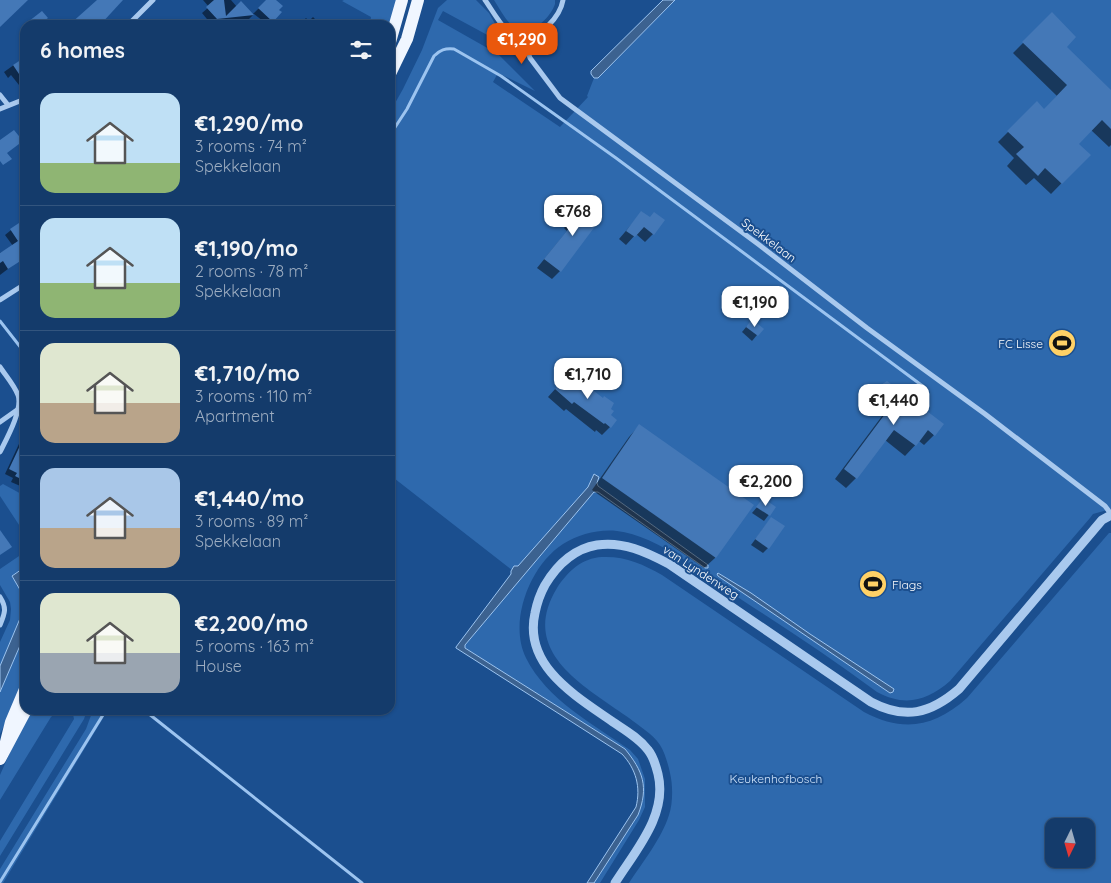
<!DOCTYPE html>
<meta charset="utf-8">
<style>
body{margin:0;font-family:Quicksand,sans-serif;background:#214673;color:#f1f3f6;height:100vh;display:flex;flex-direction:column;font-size:19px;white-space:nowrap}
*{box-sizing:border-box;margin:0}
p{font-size:16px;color:#9dadc1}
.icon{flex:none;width:28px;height:28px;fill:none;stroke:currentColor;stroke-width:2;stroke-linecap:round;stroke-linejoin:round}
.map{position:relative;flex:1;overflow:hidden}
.side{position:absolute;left:20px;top:20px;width:375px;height:695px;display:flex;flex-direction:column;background:#143b6b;border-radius:15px;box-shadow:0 1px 4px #0004,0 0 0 1px #33557e}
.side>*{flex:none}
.needle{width:32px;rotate:185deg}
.buttons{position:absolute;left:1045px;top:818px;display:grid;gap:10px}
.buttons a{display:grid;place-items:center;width:50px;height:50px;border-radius:10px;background:#143b6b;box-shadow:0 1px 4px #0004,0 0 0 1px #33557e;font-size:25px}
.price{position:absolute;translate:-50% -42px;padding:0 11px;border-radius:10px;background:#fff;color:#222;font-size:16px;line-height:32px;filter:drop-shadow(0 1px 2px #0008)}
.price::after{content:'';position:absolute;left:50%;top:30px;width:15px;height:11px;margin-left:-8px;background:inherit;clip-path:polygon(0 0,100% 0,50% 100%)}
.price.current{background:#ea580c;color:#fff}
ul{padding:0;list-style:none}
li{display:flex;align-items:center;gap:15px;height:125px;padding:0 20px}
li+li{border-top:1px solid #33557e}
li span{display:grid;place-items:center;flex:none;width:140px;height:100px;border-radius:15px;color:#555}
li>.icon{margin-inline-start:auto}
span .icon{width:60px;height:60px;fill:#fffc;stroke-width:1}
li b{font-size:21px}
h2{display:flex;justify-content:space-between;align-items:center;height:60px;padding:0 20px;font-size:21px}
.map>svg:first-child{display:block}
</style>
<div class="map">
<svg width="1111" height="883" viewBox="0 0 1111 883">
<rect width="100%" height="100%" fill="#1b4f8f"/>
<!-- green -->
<g fill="#2e69ad" fill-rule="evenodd">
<polygon points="344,0 399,0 390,25 370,25 371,17 342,1"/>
<path d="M447,0H476L489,13L503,38L504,44L443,11L438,20L498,54L535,91L498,73L493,82L560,127L588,97L587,96L594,78H598L675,0H1111V509L1093,514L1090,518L950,681C927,701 905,707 877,692C834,660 788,630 742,600C709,577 657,535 617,531C599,529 579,534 563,544C530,565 508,622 526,658C547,700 593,724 630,750L638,759L645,779V807L639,820L600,883H594L638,815C650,784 642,775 625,749L465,648V645L587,498L581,495L517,574L390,475V112L403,89L422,50L438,8Z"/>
<path d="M494,0H555V4C550,19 528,40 512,26C505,19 499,8 494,0Z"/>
<polygon points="3,484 25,496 25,534 0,496 0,486"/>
<path d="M1109,533H1111V883H629C642,863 662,838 669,815C673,803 673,785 670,773C668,764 665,753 660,745C653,734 639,726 629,718C584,686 518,652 557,588C568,571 582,558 602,557C625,556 643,564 662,575L864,712C904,733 934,727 967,698ZM1054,826H1086V859H1054Z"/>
<polygon points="25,552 25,567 12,576 23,595 24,609 0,666 0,642 10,620 11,609 10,602 0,585 0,569"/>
<polygon points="25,634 25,681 0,734 0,692"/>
<polygon points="29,710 59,710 51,717 0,800 0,775"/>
<polygon points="72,710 87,710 84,719 0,856 0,841 74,719"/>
<polygon points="93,710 108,710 3,883 0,883 0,869 86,729"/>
</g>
<!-- water -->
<g fill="#3c6290" stroke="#9cc4f0">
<polygon points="663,0 675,0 598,78 594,78 591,74 591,71"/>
<path d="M594,474L599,477L597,483L598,486L708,565V568H705L598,492H594L465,645V648L625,749C643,771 649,787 638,815L594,883H587L636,807C641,787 636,769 622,754L456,648V647L511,574V571L514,566H518L588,487Z"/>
<polygon points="25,567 25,634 0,692 0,666 24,609 23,595 12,576"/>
<polygon points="718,573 751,593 810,634 894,689 893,692 890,693 718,576 717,574"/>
</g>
<!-- shadow -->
<g fill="#0007">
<polygon points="203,0 231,0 237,7 241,3 252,15 267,0 274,0 280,12 268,25 254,14 243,25 228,25 229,22 211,24 202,13 209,7"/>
<polygon points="1052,14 1065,47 1111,92 1111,145 1109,147 1091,130 1078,144 1089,155 1051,194 1034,178 1026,185 1007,166 1014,158 998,142 1037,103 1044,110 1057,96 1013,53"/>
<polygon points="313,17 319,23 321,21 325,25 299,25 306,18 309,21"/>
<polygon points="280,21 284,25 277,25"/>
<polygon points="25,57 25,81 19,85 11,75 8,78 4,72"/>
<polygon points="583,205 600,218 560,271 552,279 537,268 567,231 564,228"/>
<polygon points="642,212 653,234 645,242 636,234 626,245 619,239"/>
<polygon points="21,222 25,227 25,248 21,259 0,275 0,253 13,246 5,235"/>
<polygon points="747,326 762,329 752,341 742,332"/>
<polygon points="565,378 609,415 610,427 602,435 596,430 595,432 566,409 564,411 548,397"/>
<polygon points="879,388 934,435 924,445 919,441 905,456 885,440 856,478 846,488 835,479 882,416 867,410 865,403"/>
<polygon points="639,426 752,505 715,558 704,568 592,490 629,437"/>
<polygon points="25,431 25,488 11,482 13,478 5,474"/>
<polygon points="763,500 774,508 764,521 752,513"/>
<polygon points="771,518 768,548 763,553 751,545"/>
</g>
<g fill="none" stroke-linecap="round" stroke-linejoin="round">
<!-- stream -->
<g stroke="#9cc4f0" stroke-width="3">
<path d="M390,135L407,109L434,56C440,50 445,48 454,49L501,76L616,158L924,387"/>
<polyline points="0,321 25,353"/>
<polyline points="144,710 362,883"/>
<polyline points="0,882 106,710"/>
</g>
</g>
<!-- building -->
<g fill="#4478b7">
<polygon points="0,0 28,0 0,27"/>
<polygon points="97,0 123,0 100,25 69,25"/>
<polygon points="214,0 224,0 226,16 241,1 254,15 217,19 206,7"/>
<polygon points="266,0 276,0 283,6 279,10 282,12 273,22 258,8"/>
<polygon points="42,11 48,18 39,25 24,25"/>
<polygon points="1052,12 1076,37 1067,47 1111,90 1111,129 1102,120 1079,144 1091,155 1062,184 1045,168 1038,176 1016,154 1024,147 1007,131 1037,101 1044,109 1067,85 1022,42"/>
<polygon points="25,57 25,83 13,65"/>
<polygon points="14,130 23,141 7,153 12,159 3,165 0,161 0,140"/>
<polygon points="583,203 602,217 561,272 544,259 574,222 571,220"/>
<polygon points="641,211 650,217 654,212 665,220 654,235 644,227 635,237 626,231"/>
<polygon points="22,221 25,226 25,258 8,269 3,261 0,263 0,253 18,241 10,229"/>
<polygon points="752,319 764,329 758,336 746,327"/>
<polygon points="565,376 576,385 580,380 603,398 604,396 614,403 611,409 614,411 611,415 617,420 611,428 605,423 604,424 574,402 572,404 555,389"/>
<polygon points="887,381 944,424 935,436 928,430 916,446 894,430 857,479 844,469 891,406 878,401 874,394 878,387"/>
<polygon points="639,424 754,505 716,558 602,478"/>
<polygon points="25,435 25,481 15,476 17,473 9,469"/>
<polygon points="763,498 776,507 770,516 756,507"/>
<polygon points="771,517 785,526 769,549 755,539"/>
<polygon points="0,530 12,547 0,555"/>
</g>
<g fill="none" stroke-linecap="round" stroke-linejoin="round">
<!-- minor -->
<g stroke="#a9c9ee" stroke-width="5">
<path d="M485,0C495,14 506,37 524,41"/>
<polyline points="128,25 153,0"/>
<polyline points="524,41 530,58 560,98 758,244 867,328 985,414 1105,506 1111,514"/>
<path d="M524,41C540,36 560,18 563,0"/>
<polyline points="0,95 8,105"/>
<polyline points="0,109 25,99"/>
<polyline points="0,300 25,284"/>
<path d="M0,367C6,376 14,385 18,395C23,409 7,438 0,452"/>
<polyline points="0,422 17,410"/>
<path d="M0,597C7,608 5,613 0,625"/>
</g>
<!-- tertiary -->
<path stroke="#a9c9ee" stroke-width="9" d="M615,883C635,851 668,815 658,774C656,766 653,756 648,750C639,738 625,730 613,722C576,696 523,666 535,613C537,603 540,594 545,585C557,565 573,549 597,545C623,541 646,552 669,564L871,702C905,720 930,714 959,689L1102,520L1111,515"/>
<!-- primary -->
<g stroke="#f0f6ff" stroke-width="12">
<polyline points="390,42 402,0"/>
<polyline points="390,74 407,39 418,0"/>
<polyline points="5,746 11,722 25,689"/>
<polyline points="0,759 26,710"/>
</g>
</g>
<!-- icons -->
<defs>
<symbol id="stadium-disc" viewBox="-11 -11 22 22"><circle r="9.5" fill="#ffd166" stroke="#1b4f8f"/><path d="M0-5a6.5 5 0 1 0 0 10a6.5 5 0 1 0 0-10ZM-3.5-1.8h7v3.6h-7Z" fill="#111"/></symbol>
</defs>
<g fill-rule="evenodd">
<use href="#stadium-disc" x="1046" y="327" width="32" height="32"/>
<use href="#stadium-disc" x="857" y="568" width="32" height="32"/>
</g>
<g text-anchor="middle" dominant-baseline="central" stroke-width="4" stroke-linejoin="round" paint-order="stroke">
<!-- street labels -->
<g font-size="12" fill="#fff" stroke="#1b4f8f">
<text transform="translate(769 240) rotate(37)">Spekkelaan</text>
<text transform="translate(701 572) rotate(33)">van Lyndenweg</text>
</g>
<!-- poi labels -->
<g font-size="12" fill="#fff" stroke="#1b4f8f" text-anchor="end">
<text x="1043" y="343">FC Lisse</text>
<text x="892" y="584" text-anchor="start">Flags</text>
</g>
<!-- park labels -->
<g font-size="12" fill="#cfe3fa" stroke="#1b4f8f">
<text x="776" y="778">Keukenhofbosch</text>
</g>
</g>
</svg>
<div class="buttons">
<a><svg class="needle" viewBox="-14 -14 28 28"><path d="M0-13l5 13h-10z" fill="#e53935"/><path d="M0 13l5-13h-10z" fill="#9dadc1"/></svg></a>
</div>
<b class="price current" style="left:522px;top:65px">€1,290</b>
<b class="price" style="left:573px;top:237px">€768</b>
<b class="price" style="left:755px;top:328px">€1,190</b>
<b class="price" style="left:588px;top:400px">€1,710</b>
<b class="price" style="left:894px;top:426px">€1,440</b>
<b class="price" style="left:766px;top:507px">€2,200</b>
<section class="side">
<h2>6 homes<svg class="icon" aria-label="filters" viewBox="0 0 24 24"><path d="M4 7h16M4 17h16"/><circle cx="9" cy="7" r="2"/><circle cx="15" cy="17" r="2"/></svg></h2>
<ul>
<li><span style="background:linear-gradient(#bfe0f5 70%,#8fb573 0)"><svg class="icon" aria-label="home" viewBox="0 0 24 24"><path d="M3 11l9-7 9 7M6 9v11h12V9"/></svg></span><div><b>€1,290/mo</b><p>3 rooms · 74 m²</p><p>Spekkelaan</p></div></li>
<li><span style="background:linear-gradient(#bfe0f5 65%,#8fb573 0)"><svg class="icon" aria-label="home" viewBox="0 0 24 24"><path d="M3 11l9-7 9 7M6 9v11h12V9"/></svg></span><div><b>€1,190/mo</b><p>2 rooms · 78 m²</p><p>Spekkelaan</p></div></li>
<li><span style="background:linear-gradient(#dfe7d0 60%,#b9a48a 0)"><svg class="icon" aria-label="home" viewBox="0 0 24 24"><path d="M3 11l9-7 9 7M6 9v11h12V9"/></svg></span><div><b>€1,710/mo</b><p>3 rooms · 110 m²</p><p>Apartment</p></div></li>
<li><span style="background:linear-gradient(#a9c7e8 60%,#b9a48a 0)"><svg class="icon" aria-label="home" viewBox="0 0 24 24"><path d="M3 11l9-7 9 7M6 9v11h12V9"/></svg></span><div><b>€1,440/mo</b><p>3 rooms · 89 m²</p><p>Spekkelaan</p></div></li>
<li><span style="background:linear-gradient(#dfe7d0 60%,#9aa5b1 0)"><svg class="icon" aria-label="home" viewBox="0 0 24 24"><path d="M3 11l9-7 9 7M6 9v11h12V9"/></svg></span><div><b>€2,200/mo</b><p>5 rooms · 163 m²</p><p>House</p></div></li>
</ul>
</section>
</div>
